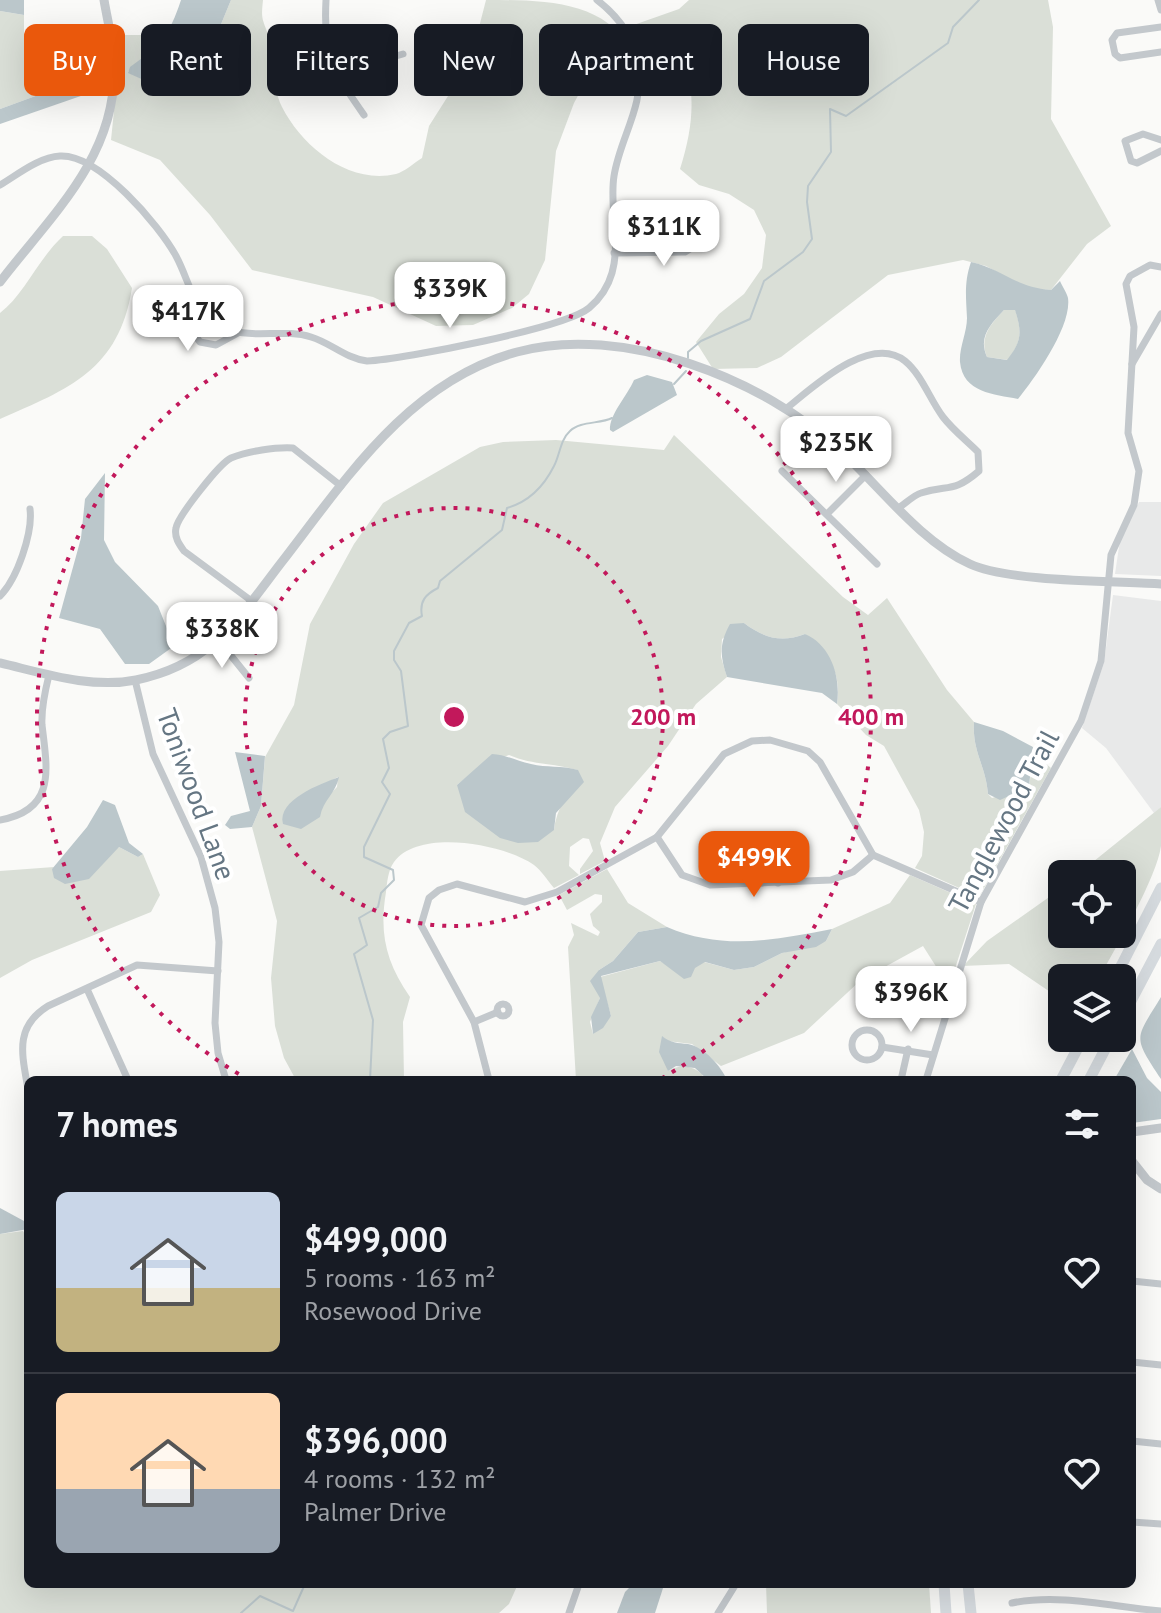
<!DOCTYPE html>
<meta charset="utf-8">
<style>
body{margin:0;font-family:"PT Sans",sans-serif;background:#20242c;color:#f1f3f6;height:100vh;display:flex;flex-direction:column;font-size:30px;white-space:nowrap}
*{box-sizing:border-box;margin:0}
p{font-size:26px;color:#9ea1a6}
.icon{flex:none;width:44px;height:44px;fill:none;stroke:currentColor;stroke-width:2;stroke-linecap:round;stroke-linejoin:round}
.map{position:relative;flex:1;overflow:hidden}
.side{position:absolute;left:24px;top:1076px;width:1112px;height:512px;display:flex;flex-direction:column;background:#171b24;border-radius:12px;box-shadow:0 8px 32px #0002}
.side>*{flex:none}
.banner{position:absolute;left:24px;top:24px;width:1114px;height:72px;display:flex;gap:16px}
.tools{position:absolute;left:1048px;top:860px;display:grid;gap:16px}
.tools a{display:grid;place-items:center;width:88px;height:88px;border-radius:12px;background:#171b24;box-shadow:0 8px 32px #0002;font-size:40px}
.price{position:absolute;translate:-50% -68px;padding:0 18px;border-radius:16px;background:#fff;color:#222;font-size:26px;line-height:52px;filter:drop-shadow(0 2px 4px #0008)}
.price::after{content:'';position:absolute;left:50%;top:48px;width:24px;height:18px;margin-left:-12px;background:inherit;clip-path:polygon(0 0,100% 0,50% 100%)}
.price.on{background:#ea580c;color:#fff}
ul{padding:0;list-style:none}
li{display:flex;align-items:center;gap:24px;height:200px;padding:0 32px}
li+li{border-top:2px solid #363941}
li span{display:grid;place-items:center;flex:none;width:224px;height:160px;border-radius:12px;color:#555}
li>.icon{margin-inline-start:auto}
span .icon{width:96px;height:96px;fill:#fffc;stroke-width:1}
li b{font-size:34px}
h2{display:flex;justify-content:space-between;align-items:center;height:96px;padding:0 32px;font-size:34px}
.chip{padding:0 28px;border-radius:12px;background:#171b24;box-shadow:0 8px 32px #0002;font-size:28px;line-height:72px}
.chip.on{background:#ea580c;color:#fff}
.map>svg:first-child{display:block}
</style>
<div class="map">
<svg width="1161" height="1613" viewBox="0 0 1161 1613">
<rect width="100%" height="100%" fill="#fafaf8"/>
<!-- built -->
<g fill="#e8e9e9">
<polygon points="1139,502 1161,502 1161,576 1115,574 1120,540"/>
<polygon points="1113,595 1161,601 1161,807 1154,813 1106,748 1082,728 1104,663"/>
</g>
<!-- green -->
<g fill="#dadfd7" fill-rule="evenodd">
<path d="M231,0H263C261,19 262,18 268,34C275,58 271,84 282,107C302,146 348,185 396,174C404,172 414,163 422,158L429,126L455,85L477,35L486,0C541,0 604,0 630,49L612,57L586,81L574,103L556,151L545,260L529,294L512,308L473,325L436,326L373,297L252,270L210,215L160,160L111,140L118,72L114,35H167L128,72L157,86L217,34Z"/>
<path d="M689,0H1048L1053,27L1051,119L1111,226L1087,244L1051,290L1027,289L986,266L963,260L888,275L781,357L757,368L713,369L696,342L719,314L744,294L762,268L766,235L754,210L729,194L699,185L680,169C693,128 696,96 684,54L656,45L637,48L628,27L679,9Z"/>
<polygon points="0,11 24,15 24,40 88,31 88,27 106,32 110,94 97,90 101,88 95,81 60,87 0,109"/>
<path d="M63,236H92L107,249L132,288C119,370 69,389 0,419V313C24,295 38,259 63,236Z"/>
<path d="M1015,309C1022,332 1022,341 1008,360L987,357C979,337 990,325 1004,310Z"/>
<path d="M674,435L843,597L868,615L887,598L947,690L974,722C972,752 986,766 988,794L992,798L1029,787L1033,758L1037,756L1051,768L979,897L915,868L922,856L924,832L919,810L884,746L866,735L837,704C842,670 828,656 805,634C781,643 764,638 744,623L722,639L721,657L727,677L696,704L668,746L615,807L600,843L605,861L580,874V869L593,851L589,839L583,838L570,847L569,866L579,875L554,888C548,881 541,870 534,865C504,844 419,828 394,862C388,870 387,883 386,892C379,934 386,962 410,997L403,1022L404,1080H296L284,1058L275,1026L271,978L277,921L252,827L261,806L265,757L294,705L310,624L354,544L383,503L480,447L503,442L556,440L664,450ZM509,755C532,765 554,763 577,770C570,791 556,809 554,830L457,785L480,766ZM338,777L337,787L322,802L307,793Z"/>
<path d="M1161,807C1161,820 1161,833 1161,846C1157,877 1116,947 1099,978H1062V1000L1009,964L963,966L987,941L1062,888V934H1122V874H1078Z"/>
<polygon points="119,847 138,857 143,854 160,895 151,912 32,960 0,978 0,871 54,867 52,869"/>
<path d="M607,869L628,903L667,927L638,932L613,961L599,970L600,998L590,1022L593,1034L611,1016L600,977L660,961C674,970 690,971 704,962L734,970L754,967L782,953L826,941L832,929L890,903L910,875L976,904L949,987L923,946L861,980L804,1033L721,1066L692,1044L667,1041L663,1037L668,1071C680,1064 692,1065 703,1075L699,1080H576L568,947L574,935L571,923L598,936L600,932L593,926L590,914L602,902V895L595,894L567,910L559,895Z"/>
<polygon points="23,1231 28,1239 28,1584 518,1584 509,1604 499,1613 0,1613 0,1234"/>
<polygon points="766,1584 929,1584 931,1613 767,1613"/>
</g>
<!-- water -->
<g fill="#bbc7cb" fill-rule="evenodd">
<polygon points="0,0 24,0 24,15 0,11"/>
<path d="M181,0H231L217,34L173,84L157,86L128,73L130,67C161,45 169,36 181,0Z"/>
<polygon points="95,81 101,89 0,124 0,109 60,87"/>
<path d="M971,262C1003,269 1016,288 1051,290L1060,281C1062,286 1067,293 1068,298C1072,326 1035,378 1018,399C994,394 963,393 960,362C959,348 967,332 967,318C966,297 964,282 971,262ZM1004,310H1015C1022,332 1022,341 1007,360L987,357C978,337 990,325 1004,310Z"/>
<path d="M647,375L672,382L677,395L613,432L610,430C609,415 627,396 634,380Z"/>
<polygon points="105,473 104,540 115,562 158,606 174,646 149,664 125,664 100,629 59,618 81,538 85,499"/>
<path d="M744,623C764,638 781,643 805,634C831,645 841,677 837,704L822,693L727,677C720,656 719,644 730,624Z"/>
<path d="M974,722L1003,731L1033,747L1029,787L1000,800L988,794C986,766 972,752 974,722Z"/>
<polygon points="235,752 265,756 261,806 252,827 230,829 225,825 231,816 250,811"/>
<path d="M492,754C507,755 517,761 531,764C547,768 561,765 578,770L584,782L556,813L554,830L538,842L518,843L500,838L465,812L457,785Z"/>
<path d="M339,777C336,793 323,800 320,817L301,829L283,824C277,800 320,784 339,777Z"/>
<polygon points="103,800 115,805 129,843 143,854 138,857 119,847 89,879 65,884 54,878 52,869 87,827"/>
<path d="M667,927C723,951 775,940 832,929L826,941L816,947L782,953L754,967L734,970L705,962L695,968L691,977L684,979L660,961L601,976L611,1016L603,1028L593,1034L591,1017L600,998L590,981L599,970L613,961L638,932Z"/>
<path d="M1161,997V1079C1132,1035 1135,1040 1161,997Z"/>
<path d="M662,1036C670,1043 678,1043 688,1044C704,1047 721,1066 727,1080H708L695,1068L676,1066L668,1071L659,1052Z"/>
<polygon points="1132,1049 1147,1078 1161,1092 1161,1119 1132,1123 1132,1080 1114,1080"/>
<polygon points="0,1208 24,1221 28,1229 0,1234"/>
<polygon points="633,1584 664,1585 655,1613 617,1613 625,1592"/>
</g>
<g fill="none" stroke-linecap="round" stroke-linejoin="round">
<!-- stream -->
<g stroke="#bbc7cb" stroke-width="2">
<polyline points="688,358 688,352 701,341 750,319 764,281 803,252 812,239 807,202 808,186 831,152 830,109 846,116 948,43 953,27 979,0"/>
<polyline points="674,384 686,371"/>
<path d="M370,1080L373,1020L354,954L367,945L359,918L378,907L381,893L394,880L393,870L364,857V847L390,794L382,782L389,768L383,739L390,732L408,726L401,671L394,660V651L409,623L422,616C419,601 426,594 438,588L440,581L502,530L507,508C528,502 544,486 554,466C560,455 560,440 570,431C580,421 600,424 612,418"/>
<polyline points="241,1613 260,1596 293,1611 305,1584"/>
</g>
<!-- minor -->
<g stroke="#c3c8cc" stroke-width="7">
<path d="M326,0C323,57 332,69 364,115"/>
<polyline points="1158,0 1161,10"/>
<polyline points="1161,27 1117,33 1112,40 1115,54 1120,58 1161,52"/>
<polyline points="336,73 403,54"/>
<polyline points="1161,140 1143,134 1125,141 1131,161 1137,163 1161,151"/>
<path d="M0,185C17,175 39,157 60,156C99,154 159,225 176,256C189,280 192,307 216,323C245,343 280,327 311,337C331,343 345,358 367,361C404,359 565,328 589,308C601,298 608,287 612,273C621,242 609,207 614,176C620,137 645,106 638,65C634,38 618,16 597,0"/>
<polyline points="614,253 685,252 698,244"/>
<polyline points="194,300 189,328 200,342 216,345 238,333"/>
<polyline points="1132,364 1161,314"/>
<path d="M787,408C812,388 870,333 905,361C922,375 930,400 943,417C953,430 967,441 978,452L979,471C952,494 949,484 921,493C914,495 906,503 900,507"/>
<polyline points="782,471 877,564"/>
<polyline points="827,514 866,475"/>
<path d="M0,596C17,579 33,533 30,509"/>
<path d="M253,602L184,551C179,544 174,537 176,528C178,516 220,463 231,458C248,451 276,447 293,448L341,486"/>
<polyline points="220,642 249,678"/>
<polyline points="135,680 153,754 201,857 215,908 219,942 215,1023 218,1053 226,1080"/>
<path d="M0,820C57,810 47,768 42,725C41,708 45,691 49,675"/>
<polyline points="657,837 682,875 710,885 831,880 853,872 873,855"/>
<polyline points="762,883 763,855 768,852 776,859 778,883"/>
<polyline points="87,989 128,1080"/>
<circle cx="503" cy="1010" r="6"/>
<polyline points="474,1022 498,1012"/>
<circle cx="867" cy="1045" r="15"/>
<polyline points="882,1047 933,1055"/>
<polyline points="489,1080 474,1022 421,925 429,898 439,890 457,884 525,902 557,892 657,837 724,754 752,741 770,740 808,751 820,762 873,855 981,902"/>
<polyline points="901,1080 908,1049"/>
<polyline points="926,1080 981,902 1081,721 1101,661 1111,555 1134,505 1139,471 1128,433 1134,327 1126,284 1130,276 1150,265 1161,267"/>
<path d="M28,1089C22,1054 14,1027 48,1006L137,965L218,971"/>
<polyline points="1132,1281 1161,1284"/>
<polyline points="1132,1362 1161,1365"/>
<polyline points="1132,1441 1161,1444"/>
<polyline points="1132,1522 1161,1524"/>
<path d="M1012,1603C1060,1593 1113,1607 1161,1611"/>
<polyline points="569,1613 579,1584"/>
<polyline points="718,1613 736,1584"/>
</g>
<!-- tertiary -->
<g stroke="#c3c8cc" stroke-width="9">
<path d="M0,282C49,218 114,159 114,73C115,48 108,24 104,0"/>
<path d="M0,663C43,673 91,689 136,680C211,665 238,619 281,563C346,479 409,381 517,352C622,323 764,379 841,451C881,488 920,541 970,564C1009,582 1115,581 1161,584"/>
<polyline points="1132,1132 1161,1128"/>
<polyline points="1132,1161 1147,1180 1161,1189"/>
</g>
<!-- primary -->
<g stroke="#d6dbdf" stroke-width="11">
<polyline points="1115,978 1161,888"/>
<polyline points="1122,1018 1161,944"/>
<polyline points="1061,1080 1083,1038"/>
<polyline points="1089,1080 1111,1038"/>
<polyline points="944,1584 946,1613"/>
<polyline points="968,1584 971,1613"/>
</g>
</g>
<!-- distance rings -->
<g fill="none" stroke="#c2185b" stroke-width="4" stroke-dasharray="4 8">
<circle cx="454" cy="717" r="209"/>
<path d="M249 1080A417 417 0 1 1 659 1080"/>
</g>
<g text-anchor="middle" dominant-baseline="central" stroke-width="8" stroke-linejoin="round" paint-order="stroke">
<!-- street labels -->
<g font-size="28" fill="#657683" stroke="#fff">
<text transform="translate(197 794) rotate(70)">Toniwood Lane</text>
<text transform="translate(1003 821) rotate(-62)">Tanglewood Trail</text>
</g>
</g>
<circle cx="454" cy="717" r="12" fill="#c2185b" stroke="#fff" stroke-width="4"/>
<g font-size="24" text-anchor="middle" font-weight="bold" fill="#c2185b" stroke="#fff" stroke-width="8" stroke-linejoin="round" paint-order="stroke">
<text x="663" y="725">200 m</text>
<text x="871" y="725">400 m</text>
</g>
</svg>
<div class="tools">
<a><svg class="icon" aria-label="locate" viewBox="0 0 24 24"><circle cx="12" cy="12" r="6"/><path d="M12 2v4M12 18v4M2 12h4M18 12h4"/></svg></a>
<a><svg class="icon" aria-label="layers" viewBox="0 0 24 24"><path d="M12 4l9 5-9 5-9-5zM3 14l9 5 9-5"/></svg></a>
</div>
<b class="price" style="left:664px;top:268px">$311K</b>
<b class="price" style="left:450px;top:330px">$339K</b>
<b class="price" style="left:188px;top:353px">$417K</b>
<b class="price" style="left:836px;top:484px">$235K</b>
<b class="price" style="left:222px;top:670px">$338K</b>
<b class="price on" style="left:754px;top:899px">$499K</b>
<b class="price" style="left:911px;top:1034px">$396K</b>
<div class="banner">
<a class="chip on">Buy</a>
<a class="chip">Rent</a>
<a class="chip">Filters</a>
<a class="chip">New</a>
<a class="chip">Apartment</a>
<a class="chip">House</a>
</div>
<section class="side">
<h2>7 homes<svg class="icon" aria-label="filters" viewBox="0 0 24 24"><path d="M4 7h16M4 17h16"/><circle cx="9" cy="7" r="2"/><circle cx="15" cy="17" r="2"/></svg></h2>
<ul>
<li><span style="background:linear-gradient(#c9d6e8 60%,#c2b280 0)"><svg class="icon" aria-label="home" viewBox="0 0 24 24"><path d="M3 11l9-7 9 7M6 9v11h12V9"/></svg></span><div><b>$499,000</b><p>5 rooms · 163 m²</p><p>Rosewood Drive</p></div><svg class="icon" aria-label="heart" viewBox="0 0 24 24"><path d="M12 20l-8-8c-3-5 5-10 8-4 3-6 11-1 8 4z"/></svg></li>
<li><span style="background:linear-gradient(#ffd9b3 60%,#9aa5b1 0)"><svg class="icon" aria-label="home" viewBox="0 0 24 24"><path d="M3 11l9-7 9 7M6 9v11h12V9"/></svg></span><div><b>$396,000</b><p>4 rooms · 132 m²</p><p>Palmer Drive</p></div><svg class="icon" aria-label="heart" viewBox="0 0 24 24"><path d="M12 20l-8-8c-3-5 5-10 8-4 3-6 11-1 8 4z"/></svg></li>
</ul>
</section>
</div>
